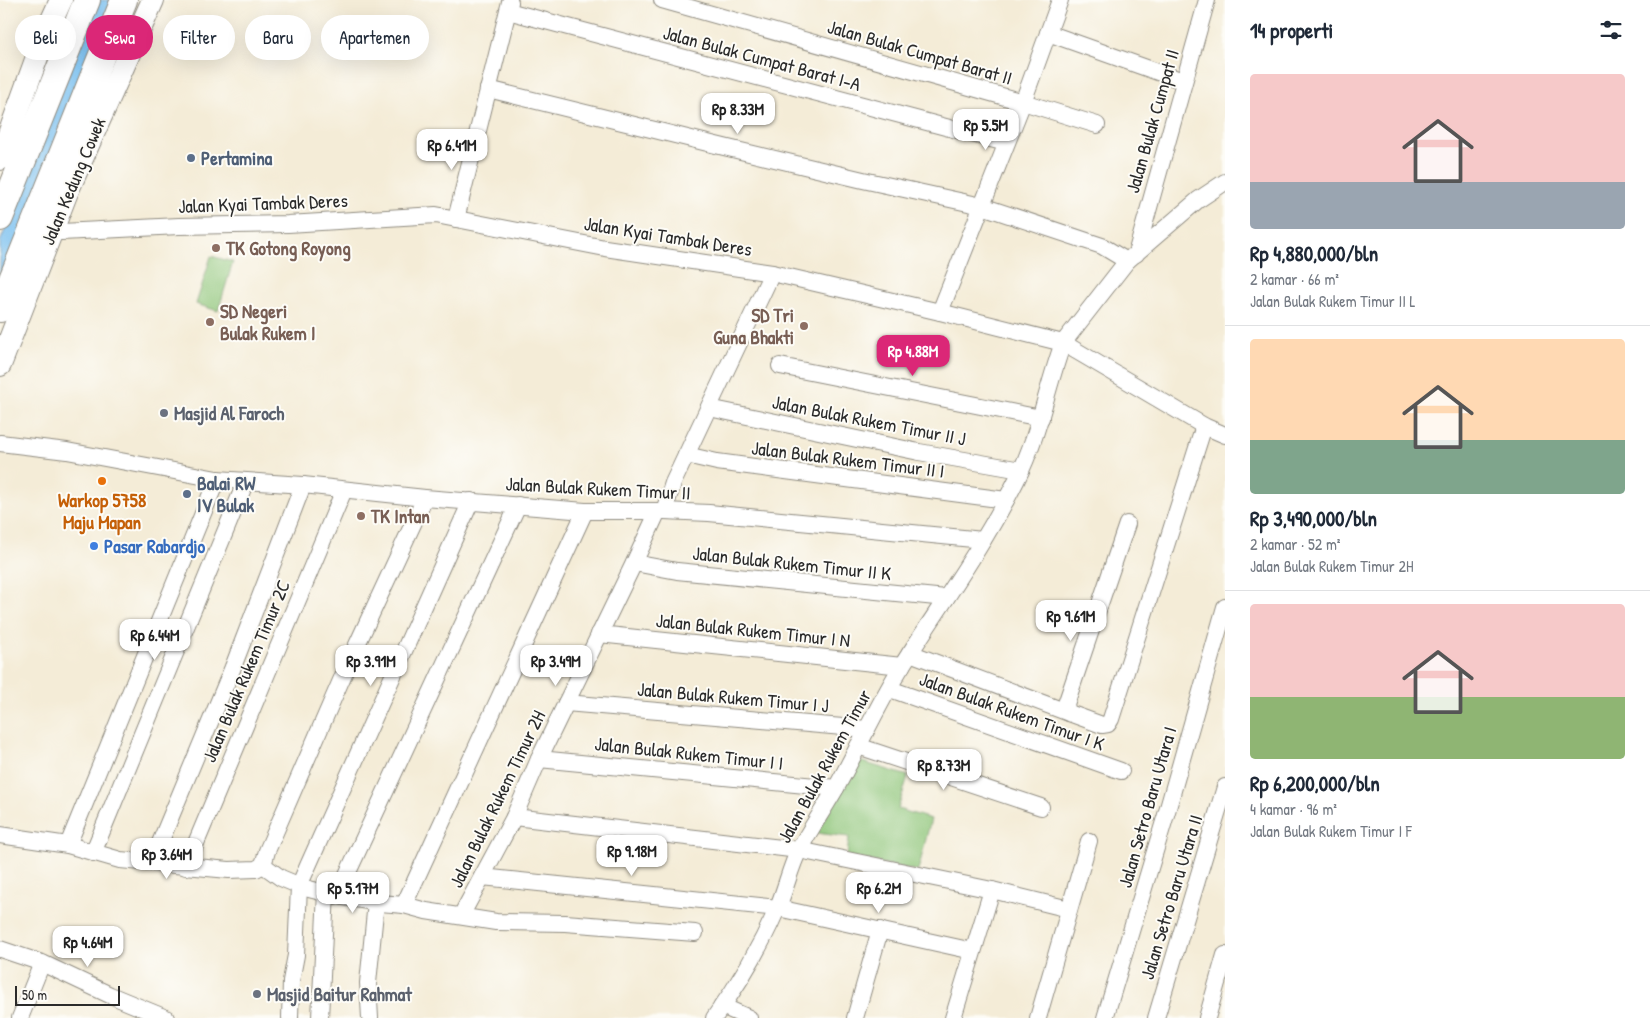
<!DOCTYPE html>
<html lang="id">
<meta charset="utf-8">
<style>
body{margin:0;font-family:"Patrick Hand",sans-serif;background:#f2f2f3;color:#1f2937;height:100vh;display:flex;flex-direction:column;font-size:19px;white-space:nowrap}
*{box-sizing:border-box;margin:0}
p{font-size:16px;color:#747a83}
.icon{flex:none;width:28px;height:28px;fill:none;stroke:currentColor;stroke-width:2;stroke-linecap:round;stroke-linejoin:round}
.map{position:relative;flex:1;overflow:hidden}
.drawer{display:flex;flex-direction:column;background:#fff;width:425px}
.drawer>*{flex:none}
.top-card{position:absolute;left:15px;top:15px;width:475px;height:45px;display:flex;gap:10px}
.scale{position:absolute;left:15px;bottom:12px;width:105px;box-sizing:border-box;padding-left:5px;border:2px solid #2b2b2b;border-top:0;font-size:14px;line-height:18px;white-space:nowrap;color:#2b2b2b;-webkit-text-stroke:4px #fdfcf7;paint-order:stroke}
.price{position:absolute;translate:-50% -42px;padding:0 11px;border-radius:10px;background:#fff;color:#222;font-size:16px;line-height:32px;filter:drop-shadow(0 1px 2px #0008)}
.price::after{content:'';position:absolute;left:50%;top:30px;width:15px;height:11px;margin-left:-8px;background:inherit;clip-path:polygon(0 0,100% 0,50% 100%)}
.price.active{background:#db2777;color:#fff}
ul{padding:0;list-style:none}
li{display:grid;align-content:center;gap:10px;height:265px;padding:0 25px}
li+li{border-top:1px solid #e0e1e3}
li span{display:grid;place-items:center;height:155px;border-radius:5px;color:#555}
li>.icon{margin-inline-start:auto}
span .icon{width:90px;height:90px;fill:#fffc;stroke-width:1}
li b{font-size:21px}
h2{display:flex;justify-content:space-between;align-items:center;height:60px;padding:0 25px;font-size:21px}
.chip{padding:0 18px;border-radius:22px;background:#fff;box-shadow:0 5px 20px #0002;font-size:18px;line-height:45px}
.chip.active{background:#db2777;color:#fff}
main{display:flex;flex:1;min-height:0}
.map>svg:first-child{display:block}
</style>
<main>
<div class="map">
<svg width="1225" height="1018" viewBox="0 0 1225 1018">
<rect width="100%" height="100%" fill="#fdfcf7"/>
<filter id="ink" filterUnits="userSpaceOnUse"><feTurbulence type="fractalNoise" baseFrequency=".02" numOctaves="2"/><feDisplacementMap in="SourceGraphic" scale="10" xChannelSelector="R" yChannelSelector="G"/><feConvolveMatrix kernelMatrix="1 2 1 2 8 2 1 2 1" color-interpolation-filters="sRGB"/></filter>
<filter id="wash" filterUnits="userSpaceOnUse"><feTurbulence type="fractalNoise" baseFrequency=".0096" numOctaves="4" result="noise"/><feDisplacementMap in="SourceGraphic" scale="20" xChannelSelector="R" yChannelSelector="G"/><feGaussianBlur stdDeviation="1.12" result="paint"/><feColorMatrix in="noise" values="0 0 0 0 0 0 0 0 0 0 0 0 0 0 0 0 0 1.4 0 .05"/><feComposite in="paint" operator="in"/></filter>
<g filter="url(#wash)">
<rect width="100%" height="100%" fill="#f4ecd7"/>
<!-- green -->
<g fill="#8dc578" stroke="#5c7852">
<polygon points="211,256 233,262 218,311 196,304"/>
<polygon points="856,760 908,776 898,809 931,819 918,871 847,856 849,837 816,833"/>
</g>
<!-- water -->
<polygon fill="#79bff0" stroke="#52758e" points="99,0 118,0 0,290 0,242"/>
</g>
<g filter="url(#ink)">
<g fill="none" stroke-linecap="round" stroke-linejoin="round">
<defs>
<g id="minor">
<polyline points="662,0 1023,102 1097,125"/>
<polyline points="508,11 1006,143"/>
<polyline points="1048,33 1183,81"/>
<polyline points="488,89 724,147 863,180 982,206 1102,246 1127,261"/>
<polyline points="456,219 510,2"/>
<polyline points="42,233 179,226 288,224 436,215 605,248 772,273 940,312 1063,343 1127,261 1198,200 1225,182"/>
<polyline points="1136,254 1207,0"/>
<polyline points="940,312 1023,102 1060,0"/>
<polyline points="780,366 1041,418"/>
<polyline points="709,408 919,452 1021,470"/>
<polyline points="0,443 67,451 217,479 303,485 425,498 585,511 664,511 709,513 983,540"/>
<polyline points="686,455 717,462 1006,500"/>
<polyline points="664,511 673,483 772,273"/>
<polyline points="1127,524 1066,704 1067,709 1069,713 1102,725 1108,724 1111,719 1204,426"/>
<polyline points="634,563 677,571 946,598"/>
<polyline points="599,634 902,666"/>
<polyline points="910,653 1069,713"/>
<polyline points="890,689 1121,771"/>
<polyline points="566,703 866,729"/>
<polyline points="858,746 1041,807"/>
<polyline points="539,759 836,788"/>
<polyline points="514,817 799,850 992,890 1069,909"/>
<polyline points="0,835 68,845 120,860 229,870 256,869 263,865"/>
<polyline points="68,845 217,479"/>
<polyline points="93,853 246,481"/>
<polyline points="152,862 233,667 303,485"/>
<polyline points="263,865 281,878 305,888 337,896 380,903 404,905 426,911 496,922 565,923 695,933"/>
<polyline points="263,865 267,851 349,662 425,498"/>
<polyline points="186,867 344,490"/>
<polyline points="482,877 778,908 973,951"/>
<polyline points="337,896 518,505"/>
<polyline points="404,905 585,511"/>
<polyline points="461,916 514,817 539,759 634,563 658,511"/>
<polyline points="0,949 42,963 110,995 166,1018"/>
<polyline points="722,1006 749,1018"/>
<polyline points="20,1018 42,963"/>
<polyline points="290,1018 291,981 296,955 299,886 471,501"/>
<polyline points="320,1018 326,892"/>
<polyline points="370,1018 368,983 376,902"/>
<path d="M714,1018C739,984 760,948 777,909C786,889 790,867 800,848C811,828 824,809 836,788C859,747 878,704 903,664C942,603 984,545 1016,481C1039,436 1046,390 1063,343L1204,426L1225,435"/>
<polyline points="855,1018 880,930"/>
<polyline points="953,1018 992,890"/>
<polyline points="1038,1018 1089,841"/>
<polyline points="1105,1018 1168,808 1225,607"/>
<polyline points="1156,1018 1225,787"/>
<polyline points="1207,1018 1225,955"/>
</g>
<g id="secondary">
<polyline points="0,159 45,35 61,0"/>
<polyline points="0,365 67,192 153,0"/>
</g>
<g id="trunk">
<polyline points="0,218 87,0"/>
<polyline points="0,309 124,0"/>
</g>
</defs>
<!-- minor casing -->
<use href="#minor" stroke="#908c81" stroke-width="18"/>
<!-- secondary casing -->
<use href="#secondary" stroke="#908c81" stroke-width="24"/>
<!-- trunk casing -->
<use href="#trunk" stroke="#908c81" stroke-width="28"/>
<!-- minor -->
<use href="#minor" stroke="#fff" stroke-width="16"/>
<!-- secondary -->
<use href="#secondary" stroke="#fff" stroke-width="22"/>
<!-- trunk -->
<use href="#trunk" stroke="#fff" stroke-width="26"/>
</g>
</g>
<!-- markers -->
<g fill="#5c6f8a" stroke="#fdfcf7" stroke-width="2">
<circle cx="191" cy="158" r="5"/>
<circle cx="187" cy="494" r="5"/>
</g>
<g fill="#8d6e63" stroke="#fdfcf7" stroke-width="2">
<circle cx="216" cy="248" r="5"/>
<circle cx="210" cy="322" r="5"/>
<circle cx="804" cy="326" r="5"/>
<circle cx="361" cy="516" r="5"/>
</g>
<g fill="#6b7280" stroke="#fdfcf7" stroke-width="2">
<circle cx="164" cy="413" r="5"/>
<circle cx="257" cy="994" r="5"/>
</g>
<circle fill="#e8710a" stroke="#fdfcf7" stroke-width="2" cx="102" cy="481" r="5"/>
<circle fill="#3f7fe0" stroke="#fdfcf7" stroke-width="2" cx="94" cy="546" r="5"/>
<g text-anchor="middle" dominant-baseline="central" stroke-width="4" stroke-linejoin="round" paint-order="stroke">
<!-- street labels -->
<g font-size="19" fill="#2b2b2b" stroke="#fdfcf7">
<text transform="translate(920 52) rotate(16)">Jalan Bulak Cumpat Barat II</text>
<text transform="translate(762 58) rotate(15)">Jalan Bulak Cumpat Barat I-A</text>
<text transform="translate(1152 121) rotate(-74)">Jalan Bulak Cumpat II</text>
<text transform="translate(73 181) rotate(-67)">Jalan Kedung Cowek</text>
<text transform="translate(263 203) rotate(-2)">Jalan Kyai Tambak Deres</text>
<text transform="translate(668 236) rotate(9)">Jalan Kyai Tambak Deres</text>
<text transform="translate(869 420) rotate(11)">Jalan Bulak Rukem Timur II J</text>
<text transform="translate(848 459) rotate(7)">Jalan Bulak Rukem Timur II I</text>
<text transform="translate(598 488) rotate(3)">Jalan Bulak Rukem Timur II</text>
<text transform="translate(792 563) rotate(6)">Jalan Bulak Rukem Timur II K</text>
<text transform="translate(753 630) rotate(6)">Jalan Bulak Rukem Timur I N</text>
<text transform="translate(246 671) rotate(-67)">Jalan Bulak Rukem Timur 2C</text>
<text transform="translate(733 697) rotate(5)">Jalan Bulak Rukem Timur I J</text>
<text transform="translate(1012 711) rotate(20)">Jalan Bulak Rukem Timur I K</text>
<text transform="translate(689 753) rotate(6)">Jalan Bulak Rukem Timur I I</text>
<text transform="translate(824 766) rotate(-61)">Jalan Bulak Rukem Timur</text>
<text transform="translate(497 799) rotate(-64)">Jalan Bulak Rukem Timur 2H</text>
<text transform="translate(1147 807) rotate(-74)">Jalan Setro Baru Utara I</text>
<text transform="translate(1171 897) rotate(-73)">Jalan Setro Baru Utara II</text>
</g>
<!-- service labels -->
<g font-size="19" font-weight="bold" fill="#4e5e75" stroke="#fdfcf7" text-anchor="start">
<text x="201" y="158">Pertamina</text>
<text x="197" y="483">Balai RW<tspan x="197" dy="22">IV Bulak</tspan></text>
</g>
<!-- education labels -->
<g font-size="19" font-weight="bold" fill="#785e54" stroke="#fdfcf7" text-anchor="start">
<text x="226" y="248">TK Gotong Royong</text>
<text x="220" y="311">SD Negeri<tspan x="220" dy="22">Bulak Rukem I</tspan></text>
<text x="794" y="315" text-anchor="end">SD Tri<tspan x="794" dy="22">Guna Bhakti</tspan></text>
<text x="371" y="516">TK Intan</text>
</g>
<!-- worship labels -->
<g font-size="19" font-weight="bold" fill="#5b616d" stroke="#fdfcf7" text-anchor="start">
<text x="174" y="413">Masjid Al Faroch</text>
<text x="267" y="994">Masjid Baitur Rahmat</text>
</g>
<!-- food labels -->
<g font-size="19" font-weight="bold" fill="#c56008" stroke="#fdfcf7">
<text x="102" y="500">Warkop 5758<tspan x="102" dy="22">Maju Mapan</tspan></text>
</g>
<!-- shop labels -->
<g font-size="19" font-weight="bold" fill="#366cbe" stroke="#fdfcf7" text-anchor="start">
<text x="104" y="546">Pasar Rabardjo</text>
</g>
</g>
</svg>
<div class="scale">50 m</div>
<b class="price" style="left:738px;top:135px">Rp 8.33M</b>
<b class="price" style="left:986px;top:151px">Rp 5.5M</b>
<b class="price" style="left:452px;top:171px">Rp 6.41M</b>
<b class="price active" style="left:913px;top:377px">Rp 4.88M</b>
<b class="price" style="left:1071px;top:642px">Rp 9.61M</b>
<b class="price" style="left:155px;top:661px">Rp 6.44M</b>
<b class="price" style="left:371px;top:687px">Rp 3.91M</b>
<b class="price" style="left:556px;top:687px">Rp 3.49M</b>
<b class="price" style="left:944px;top:791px">Rp 8.73M</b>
<b class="price" style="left:632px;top:877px">Rp 9.18M</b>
<b class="price" style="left:167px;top:880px">Rp 3.64M</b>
<b class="price" style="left:353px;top:914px">Rp 5.17M</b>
<b class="price" style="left:879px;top:914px">Rp 6.2M</b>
<b class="price" style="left:88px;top:968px">Rp 4.64M</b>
<div class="top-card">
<a class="chip">Beli</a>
<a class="chip active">Sewa</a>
<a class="chip">Filter</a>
<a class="chip">Baru</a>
<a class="chip">Apartemen</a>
</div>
</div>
<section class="drawer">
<h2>14 properti<svg class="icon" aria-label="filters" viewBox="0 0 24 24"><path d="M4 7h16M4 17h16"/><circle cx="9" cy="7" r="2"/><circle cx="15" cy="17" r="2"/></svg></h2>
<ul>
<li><span style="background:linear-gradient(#f6c9c9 70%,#9aa5b1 0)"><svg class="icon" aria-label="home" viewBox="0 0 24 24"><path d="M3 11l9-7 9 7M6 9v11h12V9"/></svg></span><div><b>Rp 4,880,000/bln</b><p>2 kamar · 66 m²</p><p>Jalan Bulak Rukem Timur II L</p></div></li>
<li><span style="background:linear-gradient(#ffd9b3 65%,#7fa58c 0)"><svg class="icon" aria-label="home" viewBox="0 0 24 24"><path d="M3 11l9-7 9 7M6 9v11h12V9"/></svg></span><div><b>Rp 3,490,000/bln</b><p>2 kamar · 52 m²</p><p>Jalan Bulak Rukem Timur 2H</p></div></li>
<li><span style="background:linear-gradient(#f6c9c9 60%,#8fb573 0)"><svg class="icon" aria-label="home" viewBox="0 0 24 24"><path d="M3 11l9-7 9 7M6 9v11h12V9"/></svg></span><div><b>Rp 6,200,000/bln</b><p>4 kamar · 96 m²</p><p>Jalan Bulak Rukem Timur I F</p></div></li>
</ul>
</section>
</main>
